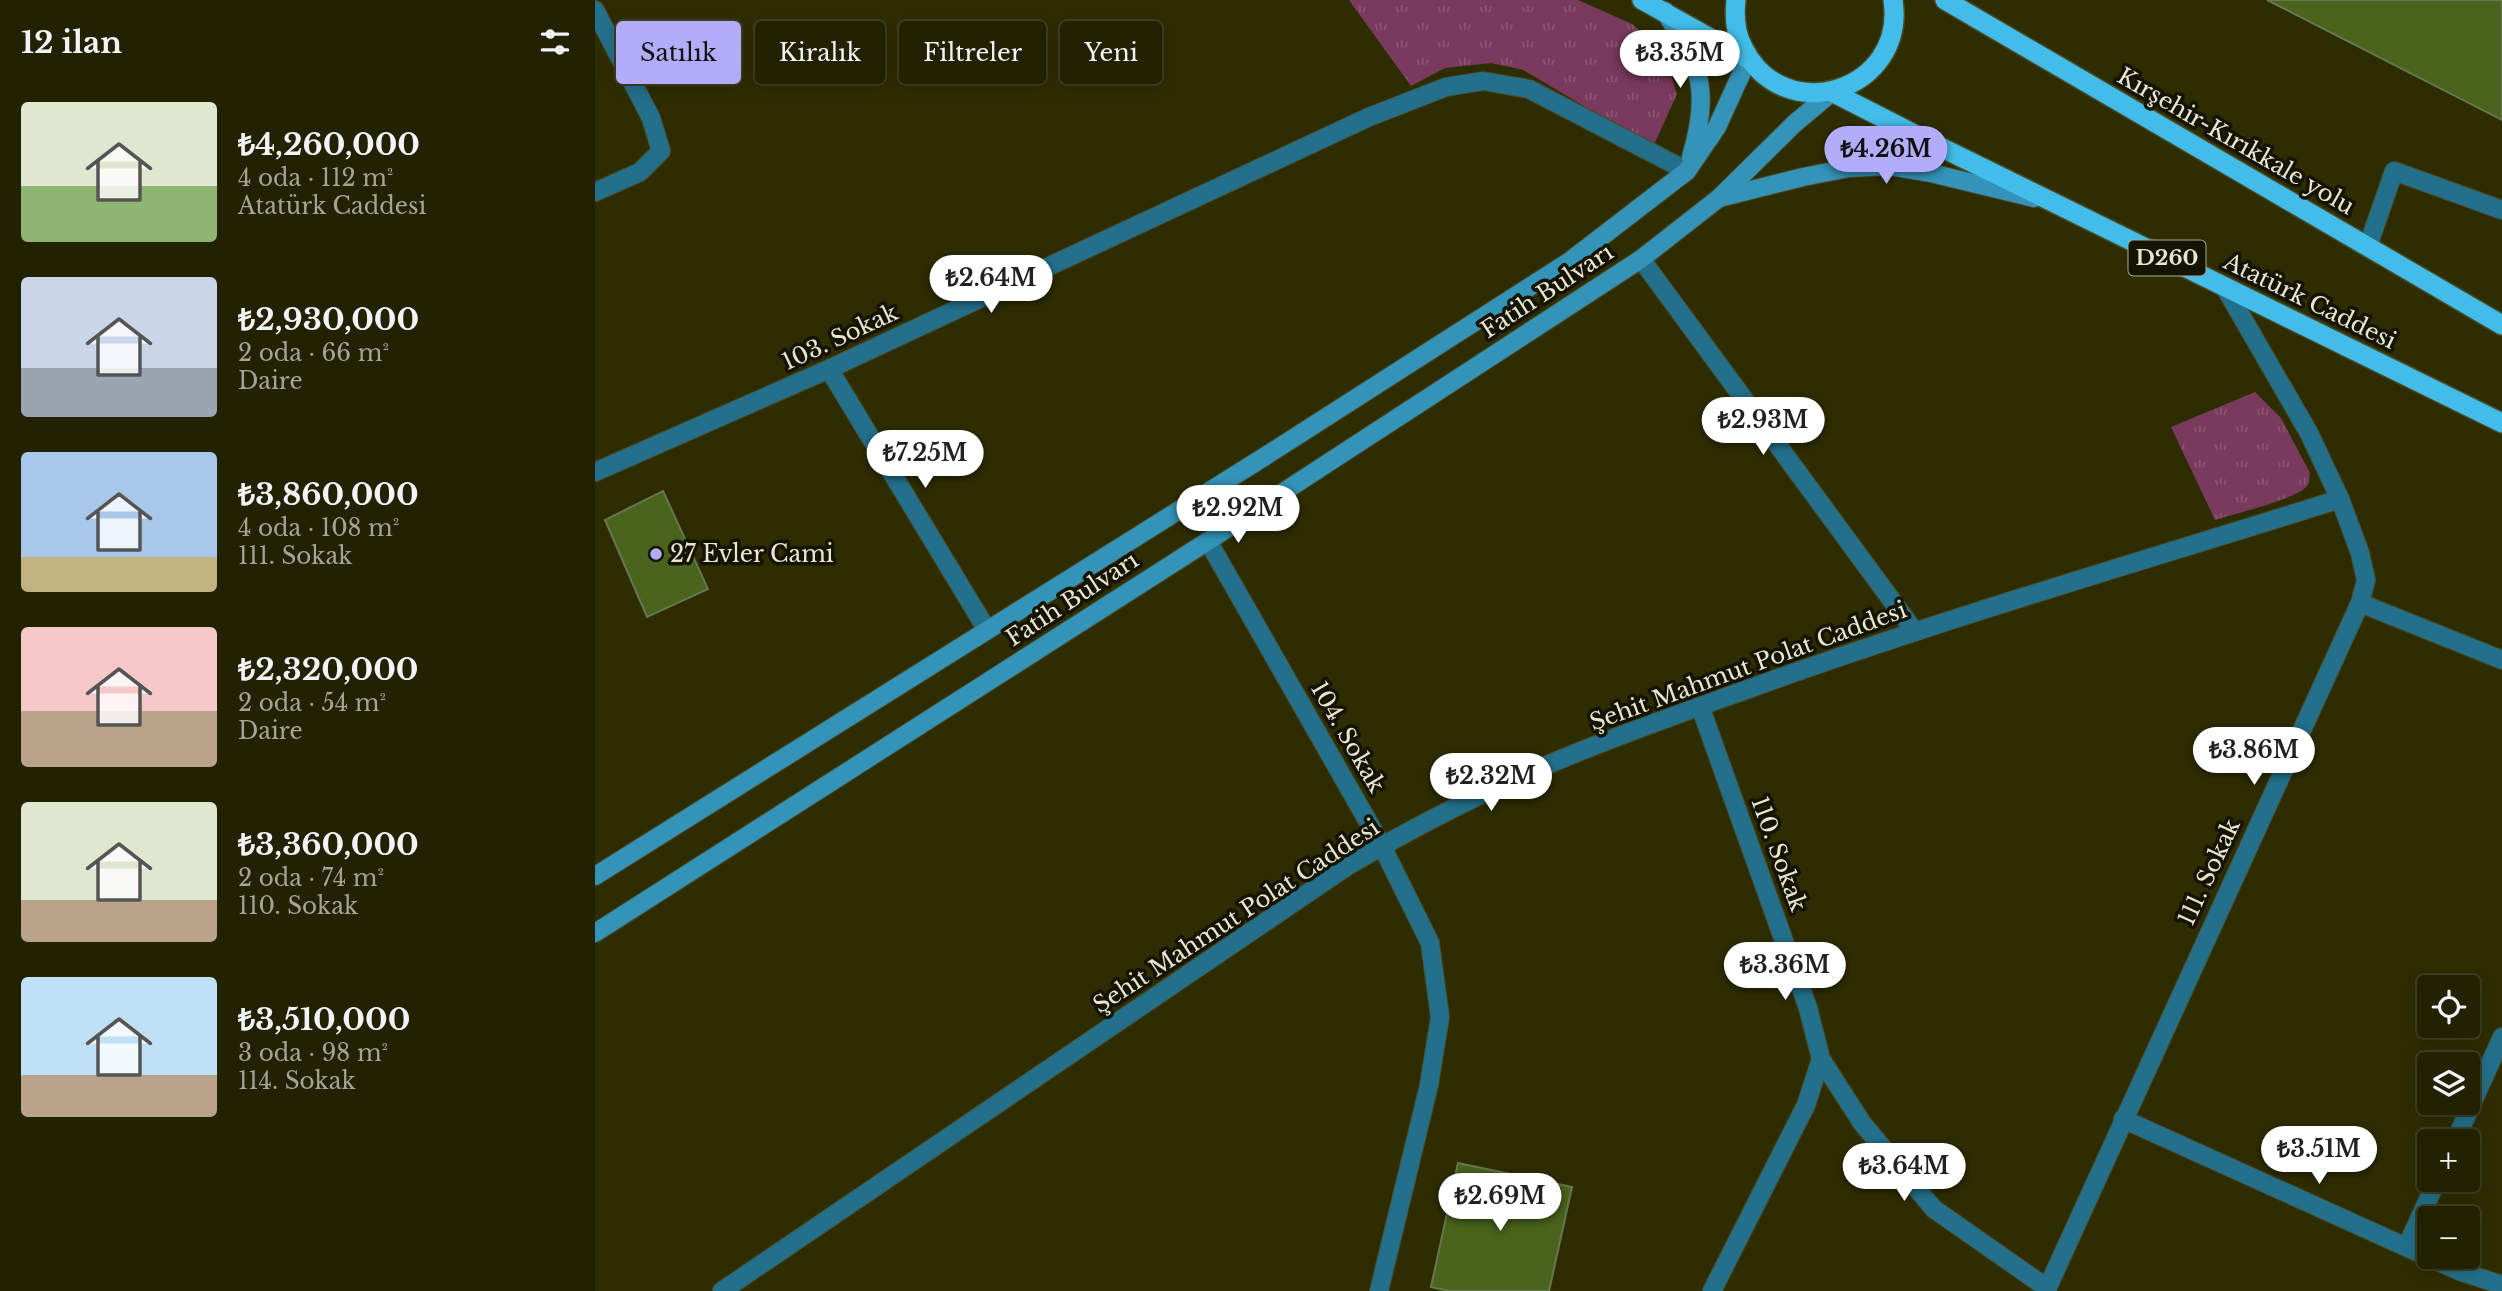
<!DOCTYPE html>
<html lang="tr">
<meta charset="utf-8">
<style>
body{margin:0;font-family:"Libre Baskerville",serif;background:#2e2f11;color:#f1f3f6;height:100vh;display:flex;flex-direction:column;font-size:26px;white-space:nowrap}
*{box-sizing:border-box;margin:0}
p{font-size:23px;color:#a2a499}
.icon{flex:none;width:38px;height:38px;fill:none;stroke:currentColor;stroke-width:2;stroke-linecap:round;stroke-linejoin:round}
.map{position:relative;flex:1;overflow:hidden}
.sheet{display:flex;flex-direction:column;background:#222202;width:595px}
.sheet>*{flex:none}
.guide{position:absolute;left:21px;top:21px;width:665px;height:63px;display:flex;gap:14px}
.tools{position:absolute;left:1822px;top:975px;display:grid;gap:14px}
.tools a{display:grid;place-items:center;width:63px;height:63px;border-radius:7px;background:#222202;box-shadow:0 4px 18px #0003,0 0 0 2px #3f3f24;font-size:35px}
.price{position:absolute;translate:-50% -60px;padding:0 16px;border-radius:24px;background:#fff;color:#222;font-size:23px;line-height:46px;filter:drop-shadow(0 2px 4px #0008)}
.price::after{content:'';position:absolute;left:50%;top:42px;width:21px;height:16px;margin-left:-10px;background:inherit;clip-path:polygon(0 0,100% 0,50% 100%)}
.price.current{background:#b3adf9;color:#111}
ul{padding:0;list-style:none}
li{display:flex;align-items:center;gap:21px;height:175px;padding:0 21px}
li span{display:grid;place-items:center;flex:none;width:196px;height:140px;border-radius:7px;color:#555}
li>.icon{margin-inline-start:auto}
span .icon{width:84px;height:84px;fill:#fffc;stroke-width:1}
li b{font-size:30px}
h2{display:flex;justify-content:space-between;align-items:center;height:84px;padding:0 21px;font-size:30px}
.tag{padding:0 24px;border-radius:7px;background:#222202;box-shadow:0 4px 18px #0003,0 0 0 2px #3f3f24;font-size:24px;line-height:63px}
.tag.current{background:#b3adf9;color:#111}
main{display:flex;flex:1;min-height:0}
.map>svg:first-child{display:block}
</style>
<main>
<section class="sheet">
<h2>12 ilan<svg class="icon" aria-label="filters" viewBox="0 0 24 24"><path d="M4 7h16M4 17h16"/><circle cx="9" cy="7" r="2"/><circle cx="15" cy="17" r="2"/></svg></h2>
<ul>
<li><span style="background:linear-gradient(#dfe7d0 60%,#8fb573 0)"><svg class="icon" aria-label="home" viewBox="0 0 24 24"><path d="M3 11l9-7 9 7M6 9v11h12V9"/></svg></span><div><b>₺4,260,000</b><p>4 oda · 112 m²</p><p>Atatürk Caddesi</p></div></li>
<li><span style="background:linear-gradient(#c9d6e8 65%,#9aa5b1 0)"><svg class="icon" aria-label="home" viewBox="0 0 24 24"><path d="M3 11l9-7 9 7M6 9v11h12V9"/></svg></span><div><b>₺2,930,000</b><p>2 oda · 66 m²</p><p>Daire</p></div></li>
<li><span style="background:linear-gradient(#a9c7e8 75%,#c2b280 0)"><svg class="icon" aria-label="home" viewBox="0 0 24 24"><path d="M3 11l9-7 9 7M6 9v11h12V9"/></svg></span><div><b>₺3,860,000</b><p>4 oda · 108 m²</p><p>111. Sokak</p></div></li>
<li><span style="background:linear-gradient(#f6c9c9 60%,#b9a48a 0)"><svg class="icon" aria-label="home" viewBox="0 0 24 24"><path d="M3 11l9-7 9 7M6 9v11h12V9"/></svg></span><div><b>₺2,320,000</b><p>2 oda · 54 m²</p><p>Daire</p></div></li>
<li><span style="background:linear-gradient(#dfe7d0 70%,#b9a48a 0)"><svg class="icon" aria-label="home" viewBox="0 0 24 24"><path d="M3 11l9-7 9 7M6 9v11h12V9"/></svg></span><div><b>₺3,360,000</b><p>2 oda · 74 m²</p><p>110. Sokak</p></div></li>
<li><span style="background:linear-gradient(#bfe0f5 70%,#b9a48a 0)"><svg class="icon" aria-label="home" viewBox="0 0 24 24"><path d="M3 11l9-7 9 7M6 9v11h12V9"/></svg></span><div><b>₺3,510,000</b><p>3 oda · 98 m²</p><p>114. Sokak</p></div></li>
</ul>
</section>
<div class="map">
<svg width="1907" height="1291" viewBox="0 0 1907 1291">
<defs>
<pattern id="grass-tufts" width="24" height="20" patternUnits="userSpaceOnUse" patternTransform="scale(1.75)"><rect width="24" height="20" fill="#793a5d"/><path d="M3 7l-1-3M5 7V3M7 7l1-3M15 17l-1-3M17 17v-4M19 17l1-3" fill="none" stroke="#8c5673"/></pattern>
</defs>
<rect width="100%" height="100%" fill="#2e2d02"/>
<!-- grass -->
<g fill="url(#grass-tufts)">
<polygon points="754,0 983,0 1037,24 1068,50 1082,94 1058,147 928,70 896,63 850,68 816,86"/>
<path d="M1660,392L1686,418L1715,473C1714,479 1715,484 1710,488C1697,500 1639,514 1620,520L1576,427Z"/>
</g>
<!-- building -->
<g fill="#4a641b" stroke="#677751" stroke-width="2">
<polygon points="1672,0 1907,0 1907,120"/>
<polygon points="68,491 113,589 52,617 10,520"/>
<polygon points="863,1163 977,1187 954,1291 854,1291 836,1287"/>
</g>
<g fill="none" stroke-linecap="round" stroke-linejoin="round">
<defs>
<polyline id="service" points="1773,246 1799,171 1907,210"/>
<polyline id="pedestrian" points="774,117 851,87 888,81 934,89 1092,171"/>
<g id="minor">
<polyline points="0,10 56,118 66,151 45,172 0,192"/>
<polyline points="1046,259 1320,632"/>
<polyline points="234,369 392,630"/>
<polyline points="0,472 234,369 774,117"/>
<polyline points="613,541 787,846 835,943 845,1017 834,1085 784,1291"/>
<polyline points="1765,603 1907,660"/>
<polyline points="1105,706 1213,1008 1226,1059 1211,1105 1117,1291"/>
<polyline points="1226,1059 1267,1123 1339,1209 1452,1288"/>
<polyline points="1528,1119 1864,1271 1907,1285"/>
<polyline points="1860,1141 1907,1037"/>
<polyline points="1812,1246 1842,1180"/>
<path d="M127,1291L751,867C807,834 872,800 931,774C1004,742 1081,715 1156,688C1350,618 1548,561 1745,499"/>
<polyline points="1451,1291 1765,603 1771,580 1765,553 1745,499 1714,433 1629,286"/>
</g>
<g id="secondary">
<path d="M1070,11C1082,33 1099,56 1104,81C1109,105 1103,133 1096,157"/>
<polyline points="1124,198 1208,177 1254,168 1294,166 1336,173 1439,198"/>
<polyline points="0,876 669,457 975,261 1092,171 1122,127 1153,59"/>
<polyline points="0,933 613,541 1046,259 1124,198 1199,124 1237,92"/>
</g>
<g id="trunk">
<polyline points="1047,0 1153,59"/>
<path d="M1141,0C1139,17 1140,32 1148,47C1188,130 1312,91 1298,0"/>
<polyline points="1350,0 1907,325"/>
<polyline points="1237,92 1323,136 1907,423"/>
</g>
</defs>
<!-- service casing -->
<use href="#service" stroke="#4c4b23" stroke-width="20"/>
<!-- pedestrian casing -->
<use href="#pedestrian" stroke="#4c4b23" stroke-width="20"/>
<!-- minor casing -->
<use href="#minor" stroke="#4c4b23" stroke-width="20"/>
<!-- secondary casing -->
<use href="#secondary" stroke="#4c4b23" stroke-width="20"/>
<!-- trunk casing -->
<use href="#trunk" stroke="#4c4b23" stroke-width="22"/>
<!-- service -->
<use href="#service" stroke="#23708c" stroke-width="18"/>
<!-- pedestrian -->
<use href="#pedestrian" stroke="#23708c" stroke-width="18"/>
<!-- minor -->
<use href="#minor" stroke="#23708c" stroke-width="18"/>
<!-- secondary -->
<use href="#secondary" stroke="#3393b8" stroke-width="18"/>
<!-- trunk -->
<use href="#trunk" stroke="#42bce8" stroke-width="19"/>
</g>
<!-- markers -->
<circle fill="#b3adf9" stroke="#151404" stroke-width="2.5" cx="61" cy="554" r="7"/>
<g text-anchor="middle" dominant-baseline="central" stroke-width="7" stroke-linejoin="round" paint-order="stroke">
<!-- shield labels -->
<rect fill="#151404" stroke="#a8a893" stroke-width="2" x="1533.5" y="240.5" width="77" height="35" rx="5"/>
<g font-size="21" font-weight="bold" fill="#e7e7d0">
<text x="1572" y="258">D260</text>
</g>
<!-- street labels -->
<g font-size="23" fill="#e7e7d0" stroke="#151404">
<text transform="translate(1641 141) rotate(30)">Kırşehir-Kırıkkale yolu</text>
<text transform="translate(952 291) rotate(-33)">Fatih Bulvarı</text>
<text transform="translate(1715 301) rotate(26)">Atatürk Caddesi</text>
<text transform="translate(245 337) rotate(-25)">103. Sokak</text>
<text transform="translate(477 599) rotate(-33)">Fatih Bulvarı</text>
<text transform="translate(1153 666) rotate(-20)">Şehit Mahmut Polat Caddesi</text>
<text transform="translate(753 737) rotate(60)">104. Sokak</text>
<text transform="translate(1184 854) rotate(70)">110. Sokak</text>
<text transform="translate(1614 872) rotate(-65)">111. Sokak</text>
<text transform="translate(641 916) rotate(-33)">Şehit Mahmut Polat Caddesi</text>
</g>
<!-- poi labels -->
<g font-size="23" fill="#e7e7d0" stroke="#151404" text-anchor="start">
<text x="75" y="554">27 Evler Cami</text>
</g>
</g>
</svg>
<div class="tools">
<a><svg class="icon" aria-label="locate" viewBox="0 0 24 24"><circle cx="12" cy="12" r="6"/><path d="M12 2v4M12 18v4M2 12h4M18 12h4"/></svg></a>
<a><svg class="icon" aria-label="layers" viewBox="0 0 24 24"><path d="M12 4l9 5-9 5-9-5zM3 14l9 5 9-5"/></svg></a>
<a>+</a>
<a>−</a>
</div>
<b class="price" style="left:1085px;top:90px">₺3.35M</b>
<b class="price current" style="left:1291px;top:186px">₺4.26M</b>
<b class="price" style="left:396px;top:315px">₺2.64M</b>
<b class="price" style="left:1168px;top:457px">₺2.93M</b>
<b class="price" style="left:330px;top:490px">₺7.25M</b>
<b class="price" style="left:643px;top:545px">₺2.92M</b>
<b class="price" style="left:1659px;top:787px">₺3.86M</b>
<b class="price" style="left:896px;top:813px">₺2.32M</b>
<b class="price" style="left:1190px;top:1002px">₺3.36M</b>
<b class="price" style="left:1724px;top:1186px">₺3.51M</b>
<b class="price" style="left:1309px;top:1203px">₺3.64M</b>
<b class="price" style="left:905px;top:1233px">₺2.69M</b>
<div class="guide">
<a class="tag current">Satılık</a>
<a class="tag">Kiralık</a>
<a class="tag">Filtreler</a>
<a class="tag">Yeni</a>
</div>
</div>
</main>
